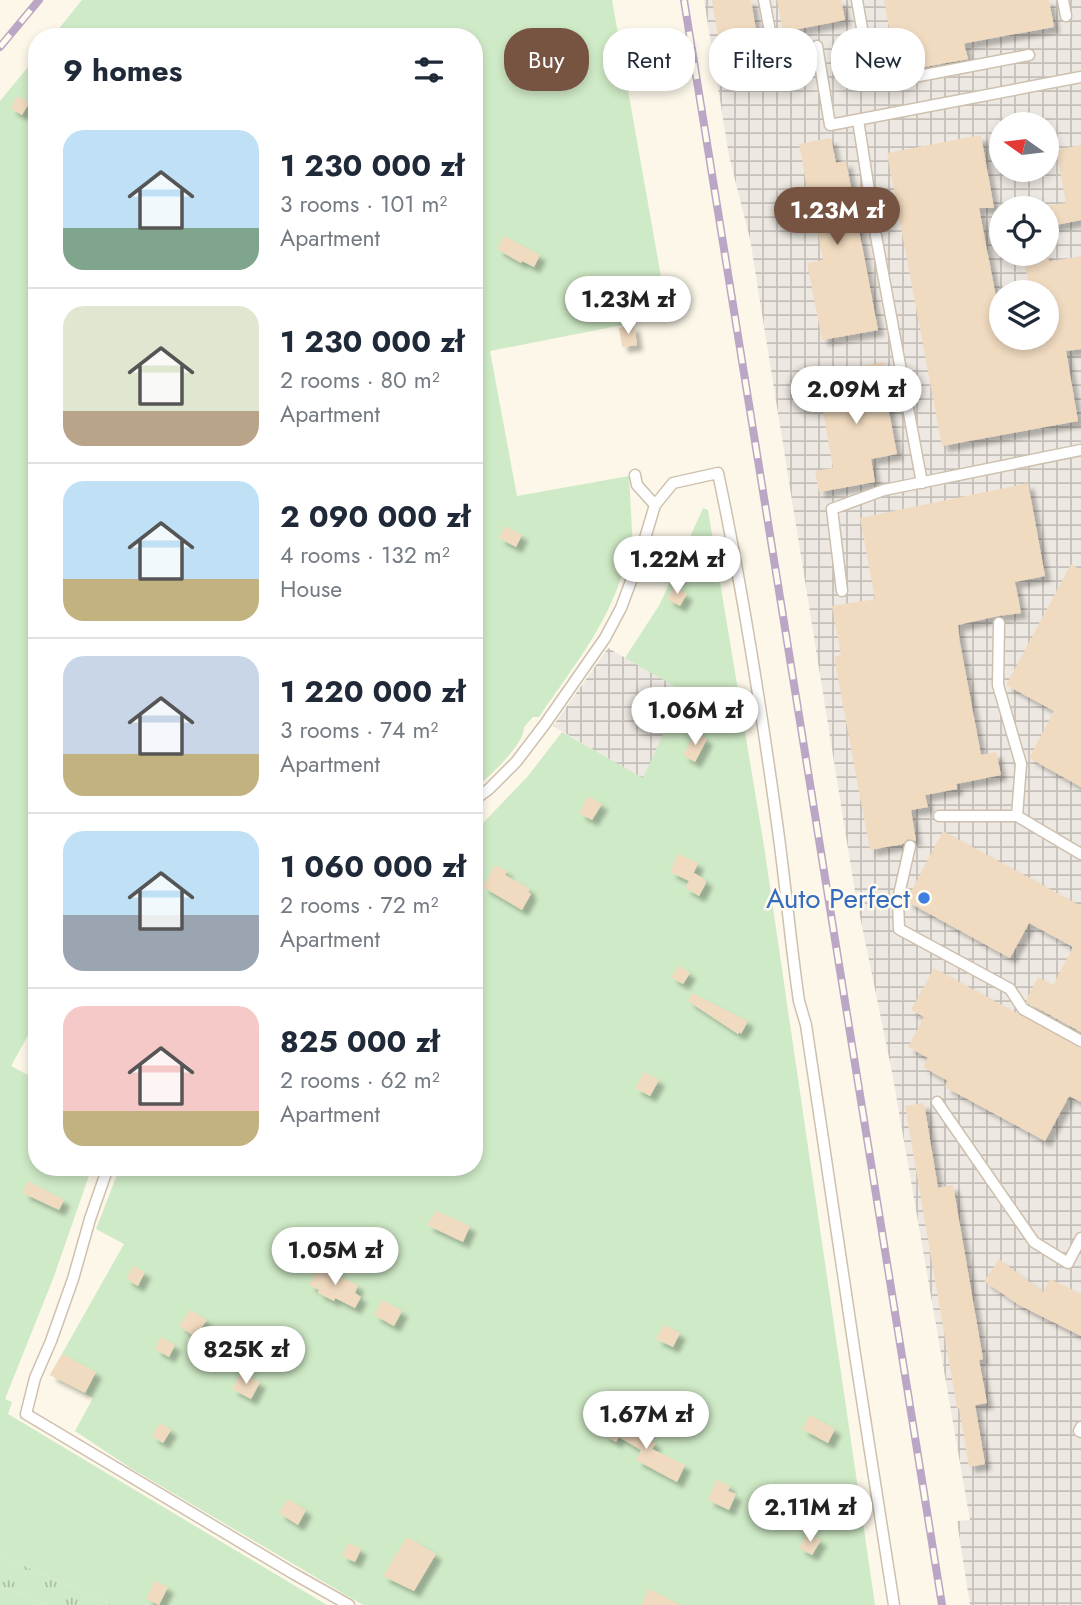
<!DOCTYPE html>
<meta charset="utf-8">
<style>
body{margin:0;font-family:Jost,sans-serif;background:#f2f2f3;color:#1f2937;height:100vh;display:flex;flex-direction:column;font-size:26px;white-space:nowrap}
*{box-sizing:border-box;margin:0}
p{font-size:23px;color:#747a83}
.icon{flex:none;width:38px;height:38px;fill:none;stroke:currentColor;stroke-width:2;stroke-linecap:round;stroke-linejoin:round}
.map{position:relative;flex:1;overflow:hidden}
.panel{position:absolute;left:28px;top:28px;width:455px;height:1148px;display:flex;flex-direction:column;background:#fff;border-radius:28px;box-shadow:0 4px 10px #0003}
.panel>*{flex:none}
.top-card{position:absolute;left:504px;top:28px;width:471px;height:63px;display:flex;gap:14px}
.needle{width:46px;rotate:284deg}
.buttons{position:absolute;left:989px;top:112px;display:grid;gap:14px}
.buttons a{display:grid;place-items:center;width:70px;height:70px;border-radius:50%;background:#fff;box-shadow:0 4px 10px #0003;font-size:35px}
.price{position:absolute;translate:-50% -60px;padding:0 16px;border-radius:24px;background:#fff;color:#222;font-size:23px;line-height:46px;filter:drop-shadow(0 2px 4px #0008)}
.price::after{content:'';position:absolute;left:50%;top:42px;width:21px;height:16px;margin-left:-10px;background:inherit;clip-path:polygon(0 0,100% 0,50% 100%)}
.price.current{background:#775342;color:#fff}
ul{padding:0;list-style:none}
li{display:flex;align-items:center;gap:21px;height:175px;padding:0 35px}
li+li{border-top:2px solid #e0e1e3}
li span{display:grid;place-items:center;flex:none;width:196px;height:140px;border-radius:21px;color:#555}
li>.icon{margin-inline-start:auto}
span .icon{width:84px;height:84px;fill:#fffc;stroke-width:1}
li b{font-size:30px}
h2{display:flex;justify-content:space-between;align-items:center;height:84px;padding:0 35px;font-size:30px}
.tag{padding:0 24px;border-radius:28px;background:#fff;box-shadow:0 4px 10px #0003;font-size:24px;line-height:63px}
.tag.current{background:#775342;color:#fff}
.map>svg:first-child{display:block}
</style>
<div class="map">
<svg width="1081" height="1605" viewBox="0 0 1081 1605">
<defs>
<pattern id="industrial-grid" width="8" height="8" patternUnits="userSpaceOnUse" patternTransform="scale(1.75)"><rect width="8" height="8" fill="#ede8e1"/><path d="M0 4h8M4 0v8" fill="none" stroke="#c5bfb9"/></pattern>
<pattern id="grass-tufts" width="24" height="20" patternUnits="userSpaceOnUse" patternTransform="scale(1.75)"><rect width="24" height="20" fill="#cfeac6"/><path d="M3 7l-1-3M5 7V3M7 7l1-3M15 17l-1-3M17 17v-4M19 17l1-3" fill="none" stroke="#adc1a3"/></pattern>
<filter id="shadow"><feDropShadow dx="6" dy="6" stdDeviation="2" flood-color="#0004"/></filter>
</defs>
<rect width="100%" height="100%" fill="#fcf7e8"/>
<!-- industrial -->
<g fill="url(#industrial-grid)" fill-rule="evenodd">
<path d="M704,0H1081V1605H970L957,1521L970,1520L892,1072L855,892L750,239L729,156ZM1001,124H1046V170H1001ZM1001,208H1046V254H1001ZM1001,292H1046V338H1001Z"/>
<polygon points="608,648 684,691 643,779 553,726"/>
</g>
<!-- grass -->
<polygon fill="url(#grass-tufts)" points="0,1555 112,1605 48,1605 0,1586"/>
<!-- garden -->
<g fill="#cfeac6">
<path d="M82,0H612L668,316L490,351L517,496L629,476L633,548L628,547C619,612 574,665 539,717H533L524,727C525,744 488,778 474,789V37H52Z"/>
<polygon points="37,56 37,1019 11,1066 37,1080 37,1167 92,1167 53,1279 5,1399 12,1402 8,1414 327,1605 112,1605 0,1555 0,101"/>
<polygon points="703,508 708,510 764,846 875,1605 363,1605 132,1469 75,1431 93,1398 50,1375 124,1244 96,1229 120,1167 474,1167 474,824 477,822 482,824 485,821 528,776 562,732 643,778 683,691 625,658 660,604"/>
<polygon points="0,1586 48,1605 0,1605"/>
</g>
<!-- building -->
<g fill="#f1dbc0" filter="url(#shadow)">
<polygon points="712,0 751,0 759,48 721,54"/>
<polygon points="777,0 841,0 845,20 783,32"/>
<polygon points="884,0 1049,0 1054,27 966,43 964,44 968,59 897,72"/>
<polygon points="18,96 29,103 22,115 10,108"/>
<polygon points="981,135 994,208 979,208 1001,323 1001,338 1046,338 1046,292 1030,292 1023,254 1048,254 1049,262 1081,256 1081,349 1066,351 1078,421 942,446 887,153"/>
<polygon points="831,138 836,163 846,161 878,330 822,340 807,263 823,260 811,197 809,198 799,144"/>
<polygon points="1081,145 1081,220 1046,227 1046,206 1066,203 1056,150"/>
<polygon points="504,236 540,255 534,267 522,261 521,263 497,249"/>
<polygon points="634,325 637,345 622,347 619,328"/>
<polygon points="884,362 890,395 886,396 897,454 871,459 875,482 819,492 815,471 833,468 820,395 833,393 830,372"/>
<polygon points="1028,483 1045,576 1015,582 1021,613 998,616 958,625 960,643 981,755 996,752 1001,775 956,784 957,789 925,795 928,807 911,810 916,841 908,839 903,844 870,850 834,657 841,655 832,606 875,599 860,518"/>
<polygon points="505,526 522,535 516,547 499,538"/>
<polygon points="1071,564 1081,570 1081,787 1029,758 1054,711 1006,685"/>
<polygon points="674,587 687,594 680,606 667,599"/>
<polygon points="696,732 707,739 695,762 683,755"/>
<polygon points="588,796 602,804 592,820 579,813"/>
<polygon points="943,831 1081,906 1081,1032 1028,1003 1026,1000 1038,977 1053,985 1073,947 1029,923 1010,958 906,901"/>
<polygon points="678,854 698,863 691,879 694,873 706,880 705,882 706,883 699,896 685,888 689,881 670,872"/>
<polygon points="495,865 507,871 505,875 530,889 528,892 531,894 522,910 483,887"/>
<polygon points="679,966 690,973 683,984 671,977"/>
<polygon points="934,968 1081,1048 1081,1102 1069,1096 1045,1141 945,1087 948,1081 923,1067 928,1058 908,1047 924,1017 911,1010"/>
<polygon points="692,993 748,1021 741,1034 740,1032 738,1034 688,1001"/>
<polygon points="644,1072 659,1080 650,1096 635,1088"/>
<polygon points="924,1103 938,1188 953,1185 983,1359 979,1360 987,1403 975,1405 985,1464 969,1467 959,1408 957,1408 905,1106"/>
<polygon points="28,1181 64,1200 59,1210 23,1193"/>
<polygon points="436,1211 470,1226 463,1242 427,1225"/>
<polygon points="999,1259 1043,1292 1050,1279 1081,1294 1081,1336 1019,1305 984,1281"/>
<polygon points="133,1266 145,1272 138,1286 126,1279"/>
<polygon points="319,1267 358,1285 355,1293 361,1297 355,1308 335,1298 334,1301 318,1293 319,1290 309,1285"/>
<polygon points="382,1300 402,1311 394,1326 374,1315"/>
<polygon points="190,1310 207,1320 195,1337 179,1326"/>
<polygon points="664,1325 680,1333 673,1347 656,1339"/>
<polygon points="161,1337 175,1345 169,1357 155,1349"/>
<polygon points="62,1354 96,1372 85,1393 50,1375"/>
<polygon points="241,1372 260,1382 251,1399 232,1389"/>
<polygon points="810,1415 835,1429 828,1443 802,1429"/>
<polygon points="610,1422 613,1423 614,1422 642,1435 656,1443 652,1449 685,1465 677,1482 636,1460 641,1450 619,1437 616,1442 603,1435"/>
<polygon points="160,1423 171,1430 163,1443 152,1436"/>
<polygon points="717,1480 730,1486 728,1491 736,1494 729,1510 708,1500"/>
<polygon points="288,1499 306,1510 298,1525 279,1513"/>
<polygon points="808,1533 821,1540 812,1555 799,1548"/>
<polygon points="407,1537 436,1554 414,1591 383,1576"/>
<polygon points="349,1543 361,1549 355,1562 342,1556"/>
<polygon points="155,1581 168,1587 159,1605 146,1599"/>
<polygon points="649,1589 680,1605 641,1605"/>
</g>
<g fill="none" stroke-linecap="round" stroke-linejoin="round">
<defs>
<g id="lane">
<polyline points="764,0 772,42"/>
<polyline points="857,0 872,85 1029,55"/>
<polyline points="1063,0 1066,16"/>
<polyline points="817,46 830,125 1081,77"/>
<polyline points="858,120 876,236 922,483"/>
<polyline points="635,475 637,485 655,505"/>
<polyline points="842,591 832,509 884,490 1081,450"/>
<polyline points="999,623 998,685 1021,764 1017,816"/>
<path d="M474,800L489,789L516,762L545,724L605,638L621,608L637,565L655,505L673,483L718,473C742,586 760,701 776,816C785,877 790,940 799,1001L806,1025L856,1361L894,1605"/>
<polyline points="939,816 1017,816 1081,854"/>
<polyline points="910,846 898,899 899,929 1010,989 1023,1009 1081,1041"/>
<polyline points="937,1102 1034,1242 1068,1263 1081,1238"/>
<polyline points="108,1167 90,1219 73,1279 51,1341 35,1378 26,1414 294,1574 349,1605"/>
<polyline points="1081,1427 1079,1431 1081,1432"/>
</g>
</defs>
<!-- lane casing -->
<use href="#lane" stroke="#cec0ae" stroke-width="13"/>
<!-- lane -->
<use href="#lane" stroke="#fff" stroke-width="10"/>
<defs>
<g id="rail">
<polyline points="684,0 942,1605"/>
<polyline points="0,47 39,0"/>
</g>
</defs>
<!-- rail casing -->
<use href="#rail" stroke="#bca6c6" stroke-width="8"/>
<!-- rail -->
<use href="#rail" stroke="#fffbee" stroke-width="5" stroke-dasharray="16" stroke-linecap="butt"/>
</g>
<!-- markers -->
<circle fill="#3f7fe0" stroke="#fffbee" stroke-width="2.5" cx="924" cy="898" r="7"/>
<g text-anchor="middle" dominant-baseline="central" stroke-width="5" stroke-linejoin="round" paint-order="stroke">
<!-- shop labels -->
<g font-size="28" fill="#366cbe" stroke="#fffbee" text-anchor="end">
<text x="910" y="898">Auto Perfect</text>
</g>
</g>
</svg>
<div class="buttons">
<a><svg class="needle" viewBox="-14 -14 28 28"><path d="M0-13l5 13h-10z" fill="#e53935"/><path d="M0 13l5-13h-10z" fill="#747a83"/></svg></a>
<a><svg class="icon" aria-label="locate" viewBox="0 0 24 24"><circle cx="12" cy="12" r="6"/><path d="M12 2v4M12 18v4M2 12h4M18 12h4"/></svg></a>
<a><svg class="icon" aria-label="layers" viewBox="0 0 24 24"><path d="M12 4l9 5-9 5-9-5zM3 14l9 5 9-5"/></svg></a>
</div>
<b class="price current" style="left:837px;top:247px">1.23M zł</b>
<b class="price" style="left:628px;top:336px">1.23M zł</b>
<b class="price" style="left:856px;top:426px">2.09M zł</b>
<b class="price" style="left:677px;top:596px">1.22M zł</b>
<b class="price" style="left:695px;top:747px">1.06M zł</b>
<b class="price" style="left:335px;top:1287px">1.05M zł</b>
<b class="price" style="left:246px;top:1386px">825K zł</b>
<b class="price" style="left:646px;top:1451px">1.67M zł</b>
<b class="price" style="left:810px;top:1544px">2.11M zł</b>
<div class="top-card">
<a class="tag current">Buy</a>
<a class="tag">Rent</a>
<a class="tag">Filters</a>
<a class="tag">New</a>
</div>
<section class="panel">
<h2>9 homes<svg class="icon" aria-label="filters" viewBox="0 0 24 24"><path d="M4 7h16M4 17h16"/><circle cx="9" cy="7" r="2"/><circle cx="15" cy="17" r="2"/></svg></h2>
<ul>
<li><span style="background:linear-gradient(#bfe0f5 70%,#7fa58c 0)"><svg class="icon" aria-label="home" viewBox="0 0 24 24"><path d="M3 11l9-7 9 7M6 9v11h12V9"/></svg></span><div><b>1 230 000 zł</b><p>3 rooms · 101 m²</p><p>Apartment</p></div></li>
<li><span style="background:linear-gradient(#dfe7d0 75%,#b9a48a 0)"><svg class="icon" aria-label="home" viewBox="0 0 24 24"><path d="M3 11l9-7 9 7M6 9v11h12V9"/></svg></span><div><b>1 230 000 zł</b><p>2 rooms · 80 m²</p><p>Apartment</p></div></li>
<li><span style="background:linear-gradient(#bfe0f5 70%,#c2b280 0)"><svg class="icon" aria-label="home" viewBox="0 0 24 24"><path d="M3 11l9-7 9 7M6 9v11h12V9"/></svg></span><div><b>2 090 000 zł</b><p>4 rooms · 132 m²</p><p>House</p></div></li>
<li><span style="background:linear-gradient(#c9d6e8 70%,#c2b280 0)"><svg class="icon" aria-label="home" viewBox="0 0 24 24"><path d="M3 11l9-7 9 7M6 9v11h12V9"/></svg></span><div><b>1 220 000 zł</b><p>3 rooms · 74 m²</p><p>Apartment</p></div></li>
<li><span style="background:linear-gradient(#bfe0f5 60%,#9aa5b1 0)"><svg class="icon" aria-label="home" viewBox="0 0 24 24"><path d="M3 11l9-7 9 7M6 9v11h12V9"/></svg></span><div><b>1 060 000 zł</b><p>2 rooms · 72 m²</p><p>Apartment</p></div></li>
<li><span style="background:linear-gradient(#f6c9c9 75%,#c2b280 0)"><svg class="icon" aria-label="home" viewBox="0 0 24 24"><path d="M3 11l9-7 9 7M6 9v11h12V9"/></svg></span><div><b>825 000 zł</b><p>2 rooms · 62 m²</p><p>Apartment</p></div></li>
</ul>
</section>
</div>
